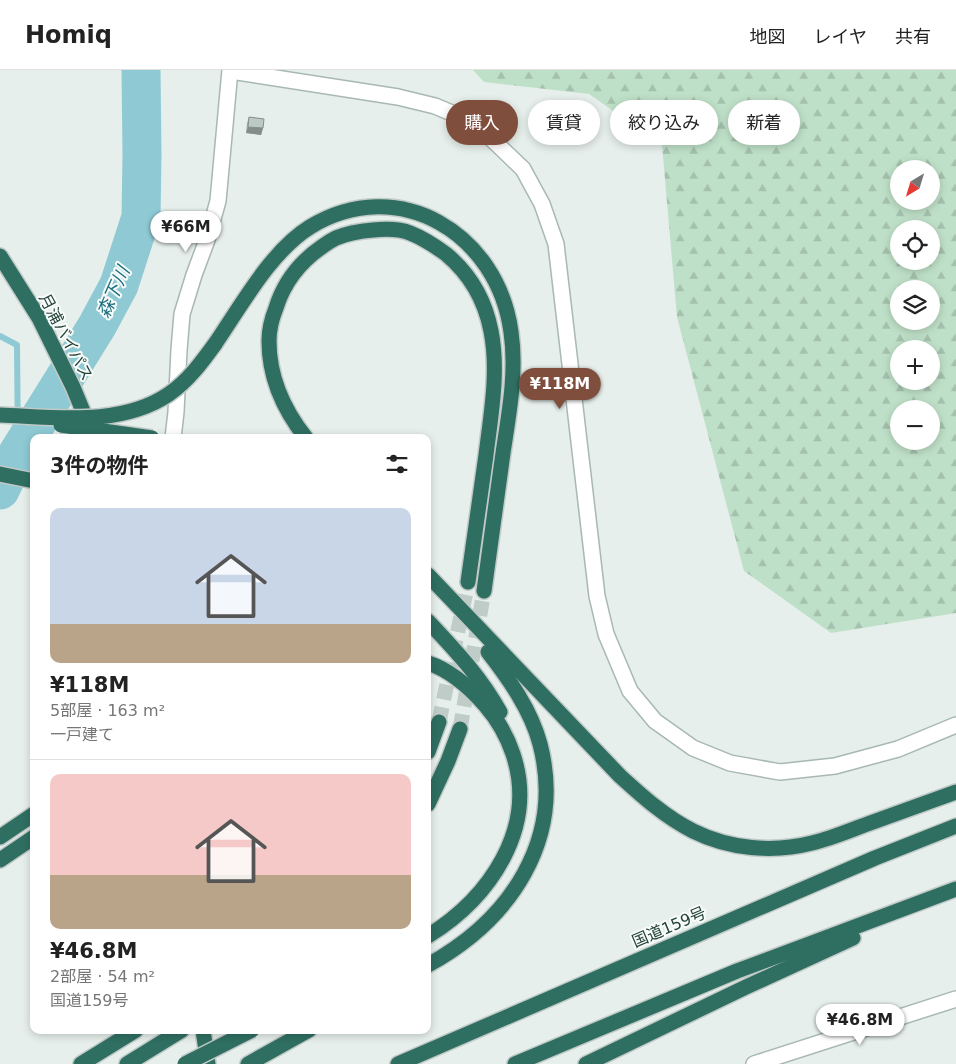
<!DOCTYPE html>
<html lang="ja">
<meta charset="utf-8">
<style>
body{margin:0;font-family:"DejaVu Sans","Noto Sans JP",sans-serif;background:#f2f2f2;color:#222;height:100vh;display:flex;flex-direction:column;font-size:19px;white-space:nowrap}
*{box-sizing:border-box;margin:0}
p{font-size:16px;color:#767676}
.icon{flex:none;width:28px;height:28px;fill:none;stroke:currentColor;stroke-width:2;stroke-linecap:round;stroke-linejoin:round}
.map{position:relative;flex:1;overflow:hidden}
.sheet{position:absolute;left:30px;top:364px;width:401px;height:600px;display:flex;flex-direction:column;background:#fff;border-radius:10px;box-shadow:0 2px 8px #0003}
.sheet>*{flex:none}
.hud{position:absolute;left:446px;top:30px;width:434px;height:45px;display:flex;gap:10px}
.needle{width:32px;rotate:218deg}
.fabs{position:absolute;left:890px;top:90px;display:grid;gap:10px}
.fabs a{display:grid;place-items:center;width:50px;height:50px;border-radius:50%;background:#fff;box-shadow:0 2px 8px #0003;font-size:25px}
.price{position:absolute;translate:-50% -42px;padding:0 11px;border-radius:18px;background:#fff;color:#222;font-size:16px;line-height:32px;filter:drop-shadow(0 1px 2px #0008)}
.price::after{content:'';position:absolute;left:50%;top:30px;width:15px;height:11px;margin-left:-8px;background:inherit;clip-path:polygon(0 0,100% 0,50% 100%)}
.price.current{background:#804e3d;color:#fff}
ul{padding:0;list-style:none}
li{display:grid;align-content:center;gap:10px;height:265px;padding:0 20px}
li+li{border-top:1px solid #e0e0e0}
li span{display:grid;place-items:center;height:155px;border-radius:10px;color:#555}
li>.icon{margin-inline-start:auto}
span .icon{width:90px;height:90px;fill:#fffc;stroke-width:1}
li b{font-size:21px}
h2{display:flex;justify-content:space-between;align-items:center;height:60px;padding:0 20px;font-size:21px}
.pill{padding:0 18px;border-radius:22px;background:#fff;box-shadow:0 2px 8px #0003;font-size:18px;line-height:45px}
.pill.current{background:#804e3d;color:#fff}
header{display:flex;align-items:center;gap:30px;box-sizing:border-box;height:70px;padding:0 25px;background:#fff;border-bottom:1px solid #e0e0e0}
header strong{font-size:24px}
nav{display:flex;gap:28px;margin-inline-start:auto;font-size:18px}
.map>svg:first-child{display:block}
</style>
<header>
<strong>Homiq</strong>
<nav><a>地図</a><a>レイヤ</a><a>共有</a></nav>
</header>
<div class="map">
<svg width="956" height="994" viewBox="0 0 956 994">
<defs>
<pattern id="forest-firs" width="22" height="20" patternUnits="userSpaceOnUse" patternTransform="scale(1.25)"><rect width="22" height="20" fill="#bfe0c8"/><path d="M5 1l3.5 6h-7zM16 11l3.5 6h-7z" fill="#a4c1ad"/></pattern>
</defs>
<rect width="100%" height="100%" fill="#e6efeb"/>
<!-- forest -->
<path fill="url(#forest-firs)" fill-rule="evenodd" d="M473,0H956V543L831,563L744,501L677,247L662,75L589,24L484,12ZM899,99H931V131H899ZM899,159H931V191H899ZM899,219H931V251H899ZM899,279H931V311H899ZM899,339H931V371H899Z"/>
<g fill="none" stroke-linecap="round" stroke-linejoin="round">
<!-- stream -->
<polyline stroke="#8ec9d4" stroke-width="6" points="0,266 17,275 18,383"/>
<!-- river -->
<polyline stroke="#8ec9d4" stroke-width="39" points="0,420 18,383 97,256 119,215 141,147 142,85 141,0"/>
<!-- highway-tunnel -->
<g stroke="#bfccc8" stroke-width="15" stroke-dasharray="15 8" stroke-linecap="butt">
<polyline points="439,652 468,512"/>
<polyline points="460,659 484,521"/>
</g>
<defs>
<g id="street">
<polyline points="231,1 398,27 435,36 473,52 498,75 523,99 542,134 556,174 597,526 606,564 630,621 655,651 693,678 730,693 780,702 835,696 898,679 956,655"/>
<polyline points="173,368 176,342 179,280 182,244 194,205 207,170 218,131 230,0"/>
<polyline points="754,994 956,929"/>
</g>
<g id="highway">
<polyline points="0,186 39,248 73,317 94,368"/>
<path d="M215,274C241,236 271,181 310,157C399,103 498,164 511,262C517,302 509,343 503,383C497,429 490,475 484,521"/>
<path d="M306,368C283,339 269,308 269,271C269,260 272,248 276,238C284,212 301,191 323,176C327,173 332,170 336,168C348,163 360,161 373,160C384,159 400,159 410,163C423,168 435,176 446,184C470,204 485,230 491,261C499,301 491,344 486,385C480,427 474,470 468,512"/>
<polyline points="0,404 34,411"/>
<path d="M428,505L620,706C642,726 665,747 693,761C729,779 773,783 812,773C833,768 853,759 873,752C901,742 928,732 956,722"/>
<path d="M428,551C456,581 480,606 500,642"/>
<path d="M428,593C450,600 470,618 485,635C498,650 507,666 513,684C538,759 489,828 428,866"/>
<polyline points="428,682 439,652"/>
<polyline points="428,734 448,691 460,659"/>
<polyline points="0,767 34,744"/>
<polyline points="0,790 34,767"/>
<path d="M428,895C510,850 565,770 540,674C531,640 509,609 488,582"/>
<polyline points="203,960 208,994"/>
<polyline points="81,994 136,960"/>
<polyline points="127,994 182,960"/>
<polyline points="248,994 309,960"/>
<polyline points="398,994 875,788 956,756"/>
<polyline points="515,994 737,901 956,819"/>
<polyline points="586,994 746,917 853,868"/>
</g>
</defs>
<!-- street casing -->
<use href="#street" stroke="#a8b8b2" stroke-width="18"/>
<!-- highway casing -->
<use href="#highway" stroke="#c2cac8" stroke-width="18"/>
<!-- street -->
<use href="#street" stroke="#fff" stroke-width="15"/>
<!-- highway -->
<use href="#highway" stroke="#2f6f62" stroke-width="15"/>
<defs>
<g id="highway-bridge">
<path d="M0,345C54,347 121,357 169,324C188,311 202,292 215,274"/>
<polyline points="61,355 152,368"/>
<polyline points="185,994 252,960"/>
</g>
</defs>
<!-- highway-bridge casing -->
<use href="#highway-bridge" stroke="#c2cac8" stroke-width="18" stroke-linecap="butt"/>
<!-- highway-bridge -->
<use href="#highway-bridge" stroke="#2f6f62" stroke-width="15"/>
</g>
<!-- wall -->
<polygon fill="#a1aea9" points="249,47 263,58 261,65 246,63 247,53"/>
<!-- shaded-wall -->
<polygon fill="#838d89" points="248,57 263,58 261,65 246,63"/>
<!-- building -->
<polygon fill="#bbcac4" stroke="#838d89" points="249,47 264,49 263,58 248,57"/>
<g text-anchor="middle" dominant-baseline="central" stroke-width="4" stroke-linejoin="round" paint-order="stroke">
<!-- street labels -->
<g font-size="16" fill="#24423a" stroke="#f7fbf9">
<text transform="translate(66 267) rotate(62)">月浦バイパス</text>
<text transform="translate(669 857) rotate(-23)">国道159号</text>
</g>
<!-- water labels -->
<g font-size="18" font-style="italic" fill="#1c6f80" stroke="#f7fbf9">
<text transform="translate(113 222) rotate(-66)">森下川</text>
</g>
</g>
</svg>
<div class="fabs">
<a><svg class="needle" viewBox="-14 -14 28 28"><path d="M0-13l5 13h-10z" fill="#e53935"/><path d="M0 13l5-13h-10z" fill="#767676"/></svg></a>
<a><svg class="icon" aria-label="locate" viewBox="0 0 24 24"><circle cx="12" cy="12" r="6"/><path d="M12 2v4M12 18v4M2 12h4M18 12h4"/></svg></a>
<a><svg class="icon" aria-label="layers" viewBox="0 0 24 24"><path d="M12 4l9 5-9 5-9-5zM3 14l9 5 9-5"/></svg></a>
<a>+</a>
<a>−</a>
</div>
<b class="price" style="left:186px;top:183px">¥66M</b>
<b class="price current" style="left:560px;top:340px">¥118M</b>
<b class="price" style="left:860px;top:976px">¥46.8M</b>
<div class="hud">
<a class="pill current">購入</a>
<a class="pill">賃貸</a>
<a class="pill">絞り込み</a>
<a class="pill">新着</a>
</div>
<section class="sheet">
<h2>3件の物件<svg class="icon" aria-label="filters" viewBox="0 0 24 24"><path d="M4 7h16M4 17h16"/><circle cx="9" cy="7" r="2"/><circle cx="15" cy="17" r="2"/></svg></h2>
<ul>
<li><span style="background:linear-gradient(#c9d6e8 75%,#b9a48a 0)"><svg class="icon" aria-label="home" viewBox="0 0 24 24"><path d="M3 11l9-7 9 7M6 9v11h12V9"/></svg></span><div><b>¥118M</b><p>5部屋 · 163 m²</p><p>一戸建て</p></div></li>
<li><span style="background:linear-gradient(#f6c9c9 65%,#b9a48a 0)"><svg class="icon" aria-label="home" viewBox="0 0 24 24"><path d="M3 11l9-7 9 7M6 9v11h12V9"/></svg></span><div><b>¥46.8M</b><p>2部屋 · 54 m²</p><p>国道159号</p></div></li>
</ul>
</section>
</div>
